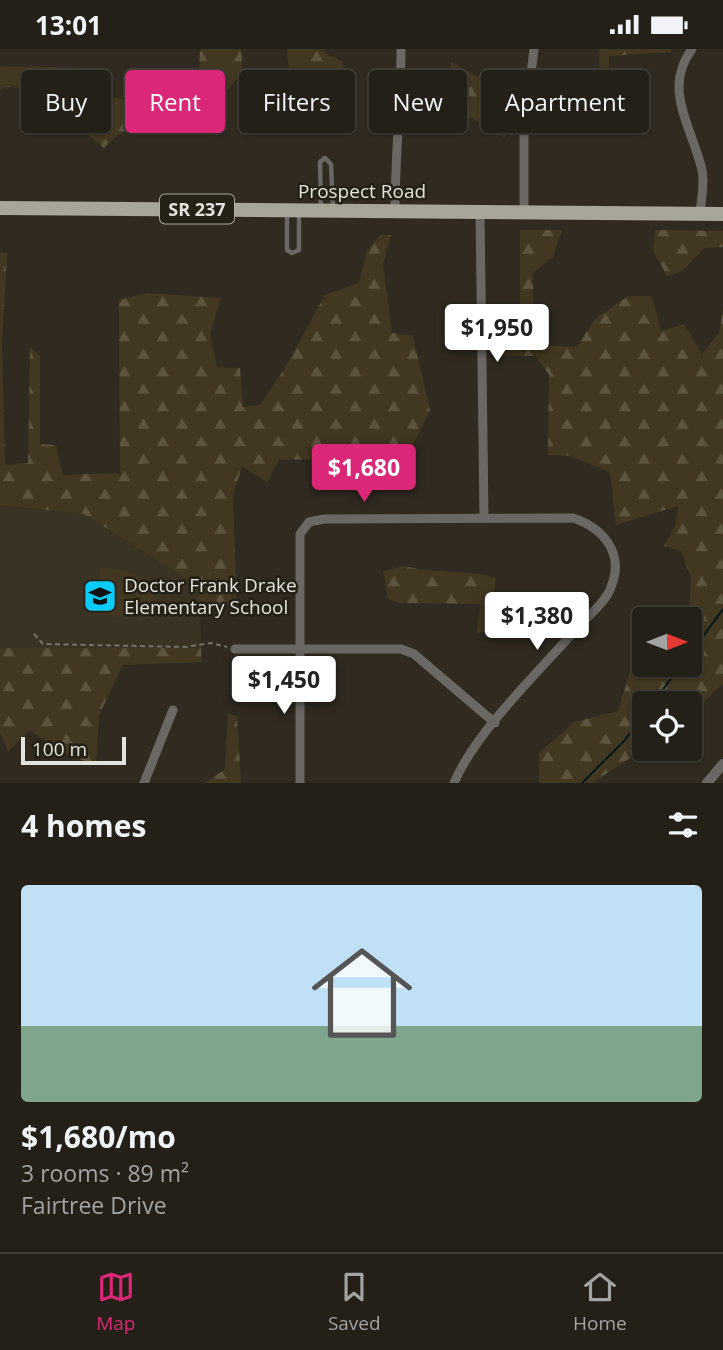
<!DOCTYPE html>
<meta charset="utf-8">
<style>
body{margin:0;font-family:"Open Sans",sans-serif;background:#302d25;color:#f1f3f6;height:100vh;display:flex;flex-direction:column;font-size:26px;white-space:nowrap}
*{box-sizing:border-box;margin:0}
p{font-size:23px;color:#a3a3a2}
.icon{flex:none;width:38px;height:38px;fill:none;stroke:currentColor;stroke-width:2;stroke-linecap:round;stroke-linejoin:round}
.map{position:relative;height:734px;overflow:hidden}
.panel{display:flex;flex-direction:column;background:#242018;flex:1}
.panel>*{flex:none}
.banner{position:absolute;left:21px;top:21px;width:682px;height:63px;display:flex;gap:14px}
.needle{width:46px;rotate:90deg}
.buttons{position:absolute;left:632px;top:558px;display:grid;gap:14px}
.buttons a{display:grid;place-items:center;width:70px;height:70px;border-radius:7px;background:#242018;box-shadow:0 2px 5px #0004,0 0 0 2px #413e37;font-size:35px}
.scale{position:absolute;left:21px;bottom:18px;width:105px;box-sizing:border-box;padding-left:7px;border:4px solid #e5e2db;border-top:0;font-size:19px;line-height:24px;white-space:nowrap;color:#e5e2db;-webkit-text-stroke:5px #262117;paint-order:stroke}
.price{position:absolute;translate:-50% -60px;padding:0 16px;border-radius:7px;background:#fff;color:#222;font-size:23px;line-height:46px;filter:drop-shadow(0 2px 4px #0008)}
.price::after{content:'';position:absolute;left:50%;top:42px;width:21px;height:16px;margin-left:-10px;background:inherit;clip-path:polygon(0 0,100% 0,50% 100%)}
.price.selected{background:#db2777;color:#fff}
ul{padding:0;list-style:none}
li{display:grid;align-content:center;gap:14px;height:371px;padding:0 21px}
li+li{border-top:2px solid #413e37}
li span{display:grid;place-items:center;height:217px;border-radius:7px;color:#555}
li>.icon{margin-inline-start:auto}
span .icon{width:126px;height:126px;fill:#fffc;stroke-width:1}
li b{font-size:30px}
h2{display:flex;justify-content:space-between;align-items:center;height:84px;padding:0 21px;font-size:30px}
.chip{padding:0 24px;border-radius:7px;background:#242018;box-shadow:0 2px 5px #0004,0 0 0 2px #413e37;font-size:24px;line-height:63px}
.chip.selected{background:#db2777;color:#fff}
.status{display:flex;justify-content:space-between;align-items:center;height:49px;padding:0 35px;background:#242018;direction:ltr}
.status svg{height:19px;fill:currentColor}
.tab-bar{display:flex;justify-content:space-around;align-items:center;height:98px;border-top:2px solid #413e37;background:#242018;font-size:19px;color:#a3a3a2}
.tab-bar a{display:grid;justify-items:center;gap:4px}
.tab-bar .selected{color:#db2777}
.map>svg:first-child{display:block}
</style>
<div class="status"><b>13:01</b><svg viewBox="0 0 49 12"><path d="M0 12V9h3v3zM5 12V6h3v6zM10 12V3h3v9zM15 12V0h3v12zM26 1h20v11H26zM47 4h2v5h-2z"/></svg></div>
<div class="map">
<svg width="723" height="734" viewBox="0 0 723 734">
<defs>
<pattern id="forest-firs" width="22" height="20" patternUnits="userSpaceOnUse" patternTransform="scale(1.75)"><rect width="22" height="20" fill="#423720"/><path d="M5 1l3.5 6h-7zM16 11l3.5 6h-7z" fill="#5d5440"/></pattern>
</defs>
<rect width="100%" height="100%" fill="#302a20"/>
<!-- built -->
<polygon fill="#3a3222" points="0,456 84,465 199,537 202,613 0,621"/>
<!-- forest -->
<g fill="url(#forest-firs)">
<path d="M200,0H241L243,24C237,31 229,37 225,45C221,53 219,68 211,73C173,103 149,50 104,99L70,71L51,66L22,39L6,38L0,41V17L82,19C104,46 110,54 145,49L148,21L199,23Z"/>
<polygon points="287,0 325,0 325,4 342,12 345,29 310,51 299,69 293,71"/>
<polygon points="599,0 672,0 670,3 609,7 608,56 601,56"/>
<polygon points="451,13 497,38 513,63 505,89 472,69 452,65"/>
<polygon points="520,181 562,181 553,208 533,224 534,296 577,298 595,270 628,247 652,247 661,282 684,275 702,305 719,284 723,261 723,635 690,666 690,654 644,654 644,700 592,734 539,734 539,704 574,673 618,662 635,607 644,599 644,616 690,616 690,570 679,570 689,562 691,529 681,502 664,497 675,477 678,457 616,476 610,423 570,407 548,406 549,326 536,307 496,307 497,286 520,285"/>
<polygon points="655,181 723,182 723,198 705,199 682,222 667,227 653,202"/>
<polygon points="380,186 391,186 383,215 392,284 413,287 430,361 407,408 279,411 267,433 242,417 233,447 237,555 199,558 198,537 84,465 0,456 0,203 7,204 2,298 5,416 28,414 30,298 40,307 40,395 56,396 63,426 120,424 119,251 147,244 221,249 210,284 217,318 240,319 243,358 260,356 285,319 325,246 359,234 367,202"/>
<path d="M404,517C435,525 466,520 496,529L492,557L505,580L477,584L480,555L399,554L388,550L383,522Z"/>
<polygon points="0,599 201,599 202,613 123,616 99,666 96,715 71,708 29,681 8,703 0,684"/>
<polygon points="228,664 237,667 241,734 204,734 225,720"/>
</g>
<!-- pitch -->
<path fill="#423720" d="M114,519C142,524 154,536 159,563L117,568L100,564V519Z"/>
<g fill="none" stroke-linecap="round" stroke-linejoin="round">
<!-- stream -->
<g stroke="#02171e" stroke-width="2">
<polyline points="690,605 723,560"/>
<polyline points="653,654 681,616"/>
<polyline points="582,734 624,692 644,666"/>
</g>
<!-- path -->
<polyline stroke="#777269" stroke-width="2" stroke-dasharray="5 3.5" stroke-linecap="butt" points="34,585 43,595 185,598 211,594 227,598"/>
<!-- service -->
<g stroke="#6b6863" stroke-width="4.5">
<polyline points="321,160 320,113 325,109 331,115 333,161"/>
<polyline points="287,165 287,201 292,204 299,201 299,166"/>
</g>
<!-- minor -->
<g stroke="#6b6863" stroke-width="9">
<path d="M692,0C662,40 692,78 702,121C705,134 701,151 700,165"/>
<path d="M395,162C395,108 401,55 401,0"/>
<polyline points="480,162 484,469"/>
<polyline points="524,163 524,82 534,0"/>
<polyline points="235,600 401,600 414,605 495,674"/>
<polyline points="144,734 173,661"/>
<path d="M300,734V485L309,473L324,470L573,469C603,479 625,504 611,538C606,553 588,567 577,579C539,623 476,682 454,734"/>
</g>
<!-- tertiary -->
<polyline stroke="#6b6863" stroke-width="10" points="707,734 723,715"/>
<!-- primary -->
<polyline stroke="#aaa59a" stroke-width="14" points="0,159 723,165"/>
</g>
<!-- icons -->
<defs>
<symbol id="school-square" viewBox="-11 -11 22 22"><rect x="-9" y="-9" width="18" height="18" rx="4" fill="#09cbfa" stroke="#262117"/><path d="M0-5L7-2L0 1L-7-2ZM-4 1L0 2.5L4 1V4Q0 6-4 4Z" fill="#111"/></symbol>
</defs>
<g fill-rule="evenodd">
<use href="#school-square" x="81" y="528" width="38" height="38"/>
</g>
<g text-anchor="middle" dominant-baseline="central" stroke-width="5" stroke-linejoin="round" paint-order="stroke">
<!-- shield labels -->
<rect fill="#262117" stroke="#aca8a0" stroke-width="2" x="160" y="145.5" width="74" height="29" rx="5"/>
<g font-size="18" font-weight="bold" fill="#e5e2db">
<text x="197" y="160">SR 237</text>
</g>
<!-- street labels -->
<g font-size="19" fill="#e5e2db" stroke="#262117">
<text x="362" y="142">Prospect Road</text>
</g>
<!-- poi labels -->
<g font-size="19" fill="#e5e2db" stroke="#262117" text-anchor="start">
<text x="124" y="536">Doctor Frank Drake<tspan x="124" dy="22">Elementary School</tspan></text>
</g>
</g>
</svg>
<div class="buttons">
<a><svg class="needle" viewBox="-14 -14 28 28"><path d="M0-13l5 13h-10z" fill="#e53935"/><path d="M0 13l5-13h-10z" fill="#a3a3a2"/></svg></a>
<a><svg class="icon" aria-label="locate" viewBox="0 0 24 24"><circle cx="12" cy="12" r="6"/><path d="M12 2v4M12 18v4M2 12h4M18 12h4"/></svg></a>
</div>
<div class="scale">100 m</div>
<b class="price" style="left:497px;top:315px">$1,950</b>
<b class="price selected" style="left:364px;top:455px">$1,680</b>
<b class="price" style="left:537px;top:603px">$1,380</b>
<b class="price" style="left:284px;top:667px">$1,450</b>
<div class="banner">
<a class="chip">Buy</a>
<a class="chip selected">Rent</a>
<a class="chip">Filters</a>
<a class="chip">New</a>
<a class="chip">Apartment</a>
</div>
</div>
<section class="panel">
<h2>4 homes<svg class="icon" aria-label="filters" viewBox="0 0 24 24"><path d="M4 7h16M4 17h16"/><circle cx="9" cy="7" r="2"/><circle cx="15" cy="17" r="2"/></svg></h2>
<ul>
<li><span style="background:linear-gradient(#bfe0f5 65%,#7fa58c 0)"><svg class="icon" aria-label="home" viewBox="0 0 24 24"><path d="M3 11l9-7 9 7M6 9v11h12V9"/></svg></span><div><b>$1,680/mo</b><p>3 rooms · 89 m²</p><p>Fairtree Drive</p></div></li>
</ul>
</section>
<nav class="tab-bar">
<a class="selected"><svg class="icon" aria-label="map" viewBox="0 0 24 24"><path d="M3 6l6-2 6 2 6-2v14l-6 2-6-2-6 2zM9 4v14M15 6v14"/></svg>Map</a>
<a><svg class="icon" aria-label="saved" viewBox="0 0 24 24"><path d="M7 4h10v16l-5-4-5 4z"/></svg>Saved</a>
<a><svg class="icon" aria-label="home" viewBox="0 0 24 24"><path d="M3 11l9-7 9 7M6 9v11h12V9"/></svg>Home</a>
</nav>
